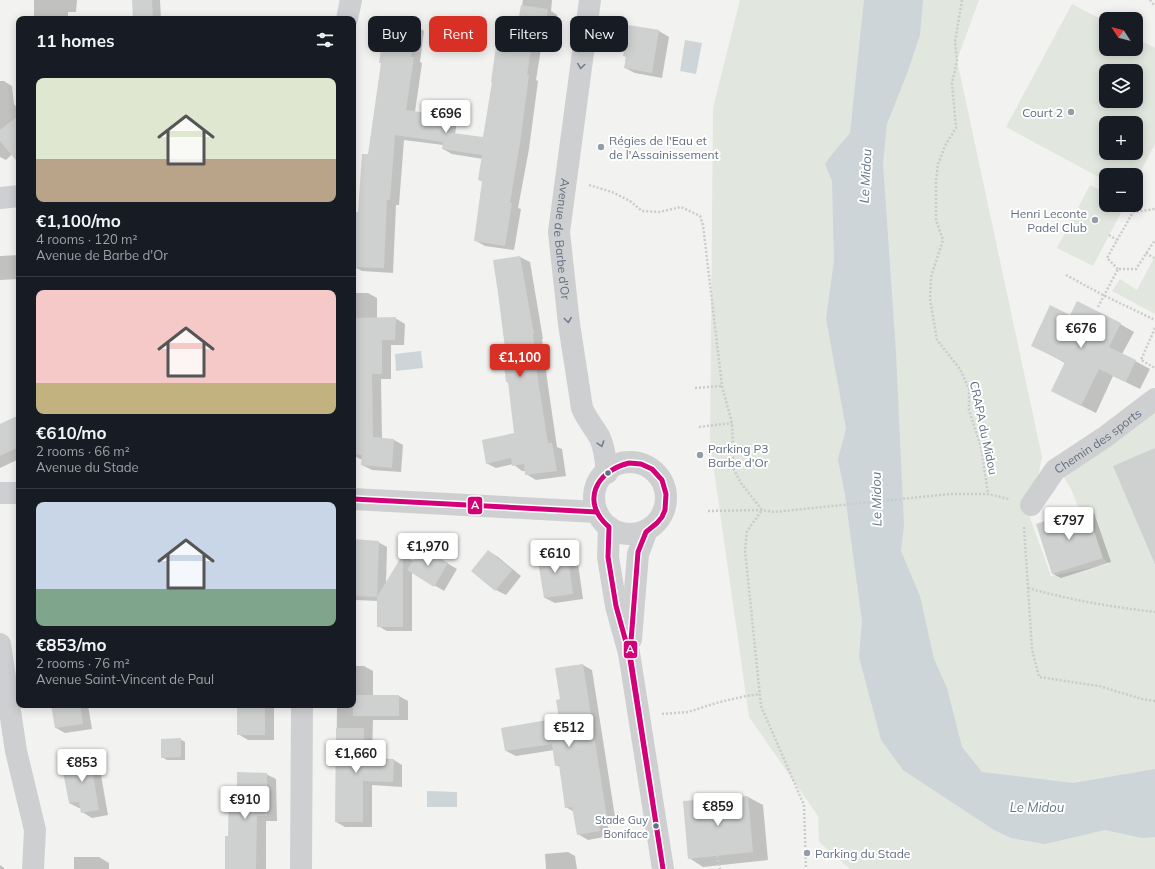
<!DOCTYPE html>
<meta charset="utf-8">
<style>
body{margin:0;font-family:Mulish,sans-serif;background:#20242c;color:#f1f3f6;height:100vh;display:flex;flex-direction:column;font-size:15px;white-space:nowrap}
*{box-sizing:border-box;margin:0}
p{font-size:13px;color:#9ea1a6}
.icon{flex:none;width:22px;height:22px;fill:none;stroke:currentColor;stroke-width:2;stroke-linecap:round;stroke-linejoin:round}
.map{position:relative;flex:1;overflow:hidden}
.side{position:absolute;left:16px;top:16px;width:340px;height:692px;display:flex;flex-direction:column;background:#171b24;border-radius:8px;box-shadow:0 2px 10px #0003}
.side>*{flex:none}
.top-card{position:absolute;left:368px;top:16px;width:380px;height:36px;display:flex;gap:8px}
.needle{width:26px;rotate:306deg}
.controls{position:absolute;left:1099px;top:12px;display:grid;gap:8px}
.controls a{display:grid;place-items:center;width:44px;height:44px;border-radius:8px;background:#171b24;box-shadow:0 2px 10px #0003;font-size:20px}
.price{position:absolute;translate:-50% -34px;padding:0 9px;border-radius:4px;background:#fff;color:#222;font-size:13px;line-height:26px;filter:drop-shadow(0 1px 2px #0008)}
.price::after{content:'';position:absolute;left:50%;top:24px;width:12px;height:9px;margin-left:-6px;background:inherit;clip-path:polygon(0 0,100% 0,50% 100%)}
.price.selected{background:#d93025;color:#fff}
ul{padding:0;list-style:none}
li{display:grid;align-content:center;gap:8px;height:212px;padding:0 20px}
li+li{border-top:1px solid #363941}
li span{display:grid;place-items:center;height:124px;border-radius:8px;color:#555}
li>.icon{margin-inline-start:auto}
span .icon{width:72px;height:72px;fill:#fffc;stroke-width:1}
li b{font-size:17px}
h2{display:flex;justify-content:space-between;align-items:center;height:48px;padding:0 20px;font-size:17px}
.tag{padding:0 14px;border-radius:8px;background:#171b24;box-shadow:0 2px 10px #0003;font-size:14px;line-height:36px}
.tag.selected{background:#d93025;color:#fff}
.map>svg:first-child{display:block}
</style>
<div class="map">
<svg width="1155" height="869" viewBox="0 0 1155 869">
<rect width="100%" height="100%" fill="#f2f3f0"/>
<!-- green -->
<g fill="#e1e6de" fill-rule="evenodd">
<polygon points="740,0 979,0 957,60 1042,457 1030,518 1051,576 1109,564 1103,558 1086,507 1078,507 1072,491 1062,474 1155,412 1155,450 1114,468 1155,566 1155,869 850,869 819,842 818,816 749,717 710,442 713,108"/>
<path d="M1072,4L1106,22V49H1136V38L1155,48V144L1136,180V175H1106V181L1006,127ZM1106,71H1136V101H1106ZM1106,123H1136V153H1106Z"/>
<polygon points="1090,185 1106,193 1106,205 1125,205 1093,266 1057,248"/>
<polygon points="1155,256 1155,314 1112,291 1120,279 1137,290"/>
</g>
<!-- water -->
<g fill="#ced5d8">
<polygon points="864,0 923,0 920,35 908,71 887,124 883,163 896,353 904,525 901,551 920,596 934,659 947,688 962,747 982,772 1073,783 1155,769 1155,837 1142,838 1105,830 1045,844 1011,838 994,830 903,770 881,740 859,657 862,621 845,495 838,459 846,429 826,318 834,261 832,181 825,164 833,153 850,133"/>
<polygon points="685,40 702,43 696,74 680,71"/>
<polygon points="421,351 423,368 396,371 395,354"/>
<polygon points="427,791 457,792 457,807 427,807"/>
</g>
<!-- shadow -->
<g fill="#0003">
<polygon points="34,0 77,0 76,12 68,12 68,19 34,19"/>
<polygon points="133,0 160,0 161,19 134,19"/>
<polygon points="523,0 552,0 551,11 557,15 553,44 542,42 536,80 538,81 529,149 518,208 521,209 514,250 485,246 476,241 483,182 479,180 483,159 452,154 443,149 443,145 404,140 399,205 396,205 393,273 362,271 353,266 359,213 368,155 415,25 424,31 420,62 422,63 415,112 448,117 457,122 455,134 484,138 502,41 517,35"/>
<polygon points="628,26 659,31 669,37 662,78 635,73 625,68"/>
<polygon points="0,81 4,81 12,86 14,104 19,110 19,159 12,154 6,160 0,157"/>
<polygon points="19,255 19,279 0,280 0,256"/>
<polygon points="520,257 530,262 543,339 542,339 548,386 557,447 562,449 566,476 536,480 526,474 526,471 522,471 513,464 496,468 486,463 515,434 509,383 507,382 507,357"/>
<polygon points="353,293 368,293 377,298 377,319 395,318 405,324 404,345 391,345 391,379 381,379 382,439 394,440 403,445 401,472 372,470 362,465 363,459 360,459 353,455"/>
<polygon points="1070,317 1120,324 1134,332 1122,354 1150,369 1140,389 1113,376 1096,413 1052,391 1065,363 1032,345"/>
<polygon points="19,421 19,459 0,468 0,425"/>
<polygon points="1086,508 1094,513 1111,562 1061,578 1053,574 1037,525"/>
<polygon points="353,540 378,542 387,547 386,584 404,556 414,561 432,554 457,569 444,591 412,572 412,631 387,631 378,626 378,601 355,600 353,598"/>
<polygon points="488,551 498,557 521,576 506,595 496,590"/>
<polygon points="567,551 577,557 583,599 555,603 545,598"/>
<polygon points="583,665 592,670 616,823 608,825 609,836 588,840 578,834 574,812 566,807 560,767 556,765 554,750 516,756 506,751 560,719 561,700"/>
<polygon points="353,666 364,666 373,671 373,695 399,696 408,701 408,720 373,720 372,759 394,760 402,765 402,787 372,785 372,827 345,827 336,822 337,705 353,705"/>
<polygon points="52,705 88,705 92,729 65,733 56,728"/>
<polygon points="238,705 274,705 274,740 248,740 238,734"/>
<polygon points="180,739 185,742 185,760 167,760 162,757"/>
<polygon points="88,752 98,758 108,815 92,818 82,812 81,808 79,808 69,803 74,771"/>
<polygon points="266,774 276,779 277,821 266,821 266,869 226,869 229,837 238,787"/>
<polygon points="748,797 763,805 768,860 703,867 689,858 684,802"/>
<polygon points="568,852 575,856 577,869 546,869 545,854"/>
<polygon points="74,857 99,857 109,863 109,869 74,869"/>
<polygon points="0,865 4,868 4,869 0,869"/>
</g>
<!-- building -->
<g fill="#cfd0d0">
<polygon points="132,0 152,0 153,19 133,19"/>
<polygon points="521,5 548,9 544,39 533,37 527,75 529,75 520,143 510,203 512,203 505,246 474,241 482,181 478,180 482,155 442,149 443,142 395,135 390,200 387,200 384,268 353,267 354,212 358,212 362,154 368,154 381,63 379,63 385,20 416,24 411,57 414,57 406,110 448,116 445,132 483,137 492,82 491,82 497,39 502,40 503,32 516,34"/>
<polygon points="628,25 659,30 652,73 624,68 626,57 623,56"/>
<polygon points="19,115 19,164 0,141 0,130"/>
<polygon points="520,256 534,334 533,334 538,380 548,443 552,443 557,471 525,475 524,464 512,466 511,458 486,464 482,440 514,433 508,382 506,382 503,356 506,356 498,293 493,260"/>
<polygon points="1077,301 1121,323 1109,347 1136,360 1126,382 1099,369 1081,406 1051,391 1065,362 1031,346 1050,305 1070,315"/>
<polygon points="396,317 395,340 382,340 382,374 372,374 373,437 394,439 392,468 361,465 362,455 353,454 353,318"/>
<polygon points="19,415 19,447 0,456 0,424"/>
<polygon points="1155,448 1155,565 1113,466"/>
<polygon points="1086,507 1103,558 1052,574 1036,524"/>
<polygon points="353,539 379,541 377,597 403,554 403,627 377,627 377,597 353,596"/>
<polygon points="422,547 448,563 434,587 407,570"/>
<polygon points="488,550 512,570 495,591 471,571"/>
<polygon points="567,550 573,594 544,598 537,555"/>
<polygon points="583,664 607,818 598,820 600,831 577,835 572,807 565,808 559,765 555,766 552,744 505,751 501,728 559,718 556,700 560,699 555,668"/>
<rect x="353" y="695" width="46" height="21"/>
<polygon points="51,705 80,705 83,724 55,728"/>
<rect x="237" y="705" width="28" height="30"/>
<polygon points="336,728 364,728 364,758 394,759 393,782 363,781 363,822 335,822"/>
<polygon points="181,738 181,757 161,758 161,739"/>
<polygon points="89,751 99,810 81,813 79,802 69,803 63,772 73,770 70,754"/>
<polygon points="237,772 267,773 267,816 257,816 256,869 225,869 225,836 228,836 229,786 237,786"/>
<polygon points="748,796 753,852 688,859 683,801"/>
</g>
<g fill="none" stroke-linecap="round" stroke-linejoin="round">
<!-- path -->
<g stroke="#cbcbcb" stroke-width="2.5" stroke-dasharray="2 2" stroke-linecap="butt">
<polyline points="962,0 955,42 957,61 952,83 956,128 946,144 938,164 936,181 936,220 943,240 931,277 930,299 937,340 960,369 969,389 969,410 981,447 988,494"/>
<polyline points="1150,0 1155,6"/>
<polyline points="589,185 612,192 630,201 642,211 659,212 681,207 700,216 703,225 722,386 732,423 734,470 741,483 762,510 747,531 745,550 761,706 804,805 806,869"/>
<polyline points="1109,235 1117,240"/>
<polyline points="1146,253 1154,258"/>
<polyline points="1118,269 1107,258 1133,212 1155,209"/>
<polyline points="1066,275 1103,295 1155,320"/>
<polyline points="1098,307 1118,269 1136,269 1155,240"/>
<polyline points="1155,328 1141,360 1155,368"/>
<polyline points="695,388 722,386"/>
<polyline points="699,427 732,423"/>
<polyline points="708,511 762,510 774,512 950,494 988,494 1009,499"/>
<polyline points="1024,527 1032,649 1039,677 1099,686 1142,699 1155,701"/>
<path d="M1028,588C1070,600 1112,607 1155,612"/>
<polyline points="662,714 688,712 716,703 746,696 760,694"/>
<polyline points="717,856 720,869"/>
</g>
<!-- minor -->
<g stroke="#cecfd0" stroke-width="22">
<path id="s1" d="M590,0L559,232L569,324L582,408C587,420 594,427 600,438C605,449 606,462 607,473"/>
<polyline points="347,19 351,0"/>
<polyline points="0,198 19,196"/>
<circle cx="630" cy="498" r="36"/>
<polyline points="0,493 19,493"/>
<polyline points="353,499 597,512"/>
<path id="s2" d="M1031,505L1055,470L1105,437L1155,399"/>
<polyline points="609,527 608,557 616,606 629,653 663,869"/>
<polyline points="631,639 638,554 647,530"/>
<polyline points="0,644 16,751 35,830 33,869"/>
<polyline points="301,869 302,705"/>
</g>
<defs>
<g id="bus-1">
<path d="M629,463L641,464L652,469L662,480L666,494L665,510L662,517L657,523L646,532L638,552L630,654L663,869L629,653L616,606L608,557L609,527C580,502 596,471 629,463Z"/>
<polyline points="353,499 597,512"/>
</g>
</defs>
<!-- bus-1 casing -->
<use href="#bus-1" stroke="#fff" stroke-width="8"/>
<!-- bus-1 -->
<use href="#bus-1" stroke="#d20179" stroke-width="5"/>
</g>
<!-- one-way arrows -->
<defs><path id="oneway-chevron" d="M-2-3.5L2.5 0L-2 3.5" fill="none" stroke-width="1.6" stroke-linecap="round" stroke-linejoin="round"/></defs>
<g stroke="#717d8e">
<use href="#oneway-chevron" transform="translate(581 66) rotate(98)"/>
<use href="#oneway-chevron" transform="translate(568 320) rotate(83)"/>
<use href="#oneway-chevron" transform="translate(601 444) rotate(72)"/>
</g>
<!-- markers -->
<g fill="#949da8" stroke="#fff" stroke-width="1.5">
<circle cx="1071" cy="112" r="4"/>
<circle cx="601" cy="147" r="4"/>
<circle cx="1095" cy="220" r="4"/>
<circle cx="700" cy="455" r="4"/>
<circle cx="807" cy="853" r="4"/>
</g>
<g fill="#616f82" stroke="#fff" stroke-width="1.5">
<circle cx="608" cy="473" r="3.5"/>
<circle cx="656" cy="826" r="3.5"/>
</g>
<g text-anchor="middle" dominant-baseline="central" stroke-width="4" stroke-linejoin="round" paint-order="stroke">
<!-- bus labels -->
<g font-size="11" fill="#616f82" stroke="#fff" text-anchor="end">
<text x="648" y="820">Stade Guy<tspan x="648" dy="14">Boniface</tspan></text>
</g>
<!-- poi labels -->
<g font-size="12" fill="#616f82" stroke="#fff" text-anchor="start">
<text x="1063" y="112" text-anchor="end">Court 2</text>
<text x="609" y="140">Régies de l'Eau et<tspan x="609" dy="14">de l'Assainissement</tspan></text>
<text x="1087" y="213" text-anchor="end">Henri Leconte<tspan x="1087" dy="14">Padel Club</tspan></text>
<text x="708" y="448">Parking P3<tspan x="708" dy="14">Barbe d'Or</tspan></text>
<text x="815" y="853">Parking du Stade</text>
</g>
<!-- street labels -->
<g font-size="12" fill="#616f82" stroke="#fff">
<text stroke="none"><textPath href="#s1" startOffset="241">Avenue de Barbe d'Or</textPath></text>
<text transform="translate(984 428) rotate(78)">CRAPA du Midou</text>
<text stroke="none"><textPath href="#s2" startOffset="94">Chemin des sports</textPath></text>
</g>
<!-- water labels -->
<g font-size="13" font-style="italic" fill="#627886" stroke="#fff">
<text transform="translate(865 176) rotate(-87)">Le Midou</text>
<text transform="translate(876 499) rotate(-91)">Le Midou</text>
<text x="1037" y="807">Le Midou</text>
</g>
</g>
<g stroke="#fff" stroke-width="1.5">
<rect x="467" y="496" width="16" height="19" rx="4" fill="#d20179"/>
<rect x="623" y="640" width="15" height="19" rx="4" fill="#d20179"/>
</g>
<g font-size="11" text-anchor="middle" font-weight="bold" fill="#fff">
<text x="475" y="509">A</text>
<text x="630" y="653">A</text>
</g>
</svg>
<div class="controls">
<a><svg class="needle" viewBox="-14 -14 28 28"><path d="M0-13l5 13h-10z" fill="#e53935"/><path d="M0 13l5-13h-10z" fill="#9ea1a6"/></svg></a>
<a><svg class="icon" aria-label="layers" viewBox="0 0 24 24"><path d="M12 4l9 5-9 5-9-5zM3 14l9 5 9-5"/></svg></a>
<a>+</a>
<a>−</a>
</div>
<b class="price" style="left:446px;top:134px">€696</b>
<b class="price" style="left:1081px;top:349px">€676</b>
<b class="price selected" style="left:520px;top:378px">€1,100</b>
<b class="price" style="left:1069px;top:541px">€797</b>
<b class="price" style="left:428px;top:567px">€1,970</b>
<b class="price" style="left:555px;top:574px">€610</b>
<b class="price" style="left:569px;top:748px">€512</b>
<b class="price" style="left:356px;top:774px">€1,660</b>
<b class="price" style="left:82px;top:783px">€853</b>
<b class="price" style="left:245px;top:820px">€910</b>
<b class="price" style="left:718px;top:827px">€859</b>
<div class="top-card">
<a class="tag">Buy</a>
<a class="tag selected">Rent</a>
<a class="tag">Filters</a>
<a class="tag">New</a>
</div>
<section class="side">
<h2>11 homes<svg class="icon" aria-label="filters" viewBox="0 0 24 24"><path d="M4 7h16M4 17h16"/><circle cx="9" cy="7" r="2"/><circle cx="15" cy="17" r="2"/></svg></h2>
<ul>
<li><span style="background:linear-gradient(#dfe7d0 65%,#b9a48a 0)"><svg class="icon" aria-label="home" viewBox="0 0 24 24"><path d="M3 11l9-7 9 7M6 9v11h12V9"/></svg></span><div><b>€1,100/mo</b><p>4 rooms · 120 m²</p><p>Avenue de Barbe d'Or</p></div></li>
<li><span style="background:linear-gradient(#f6c9c9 75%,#c2b280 0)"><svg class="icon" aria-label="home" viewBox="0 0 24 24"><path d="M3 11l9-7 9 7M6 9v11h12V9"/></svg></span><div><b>€610/mo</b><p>2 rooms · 66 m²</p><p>Avenue du Stade</p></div></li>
<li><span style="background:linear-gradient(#c9d6e8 70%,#7fa58c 0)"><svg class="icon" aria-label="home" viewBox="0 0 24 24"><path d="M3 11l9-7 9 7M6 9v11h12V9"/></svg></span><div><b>€853/mo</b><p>2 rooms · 76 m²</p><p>Avenue Saint-Vincent de Paul</p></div></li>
</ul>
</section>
</div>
